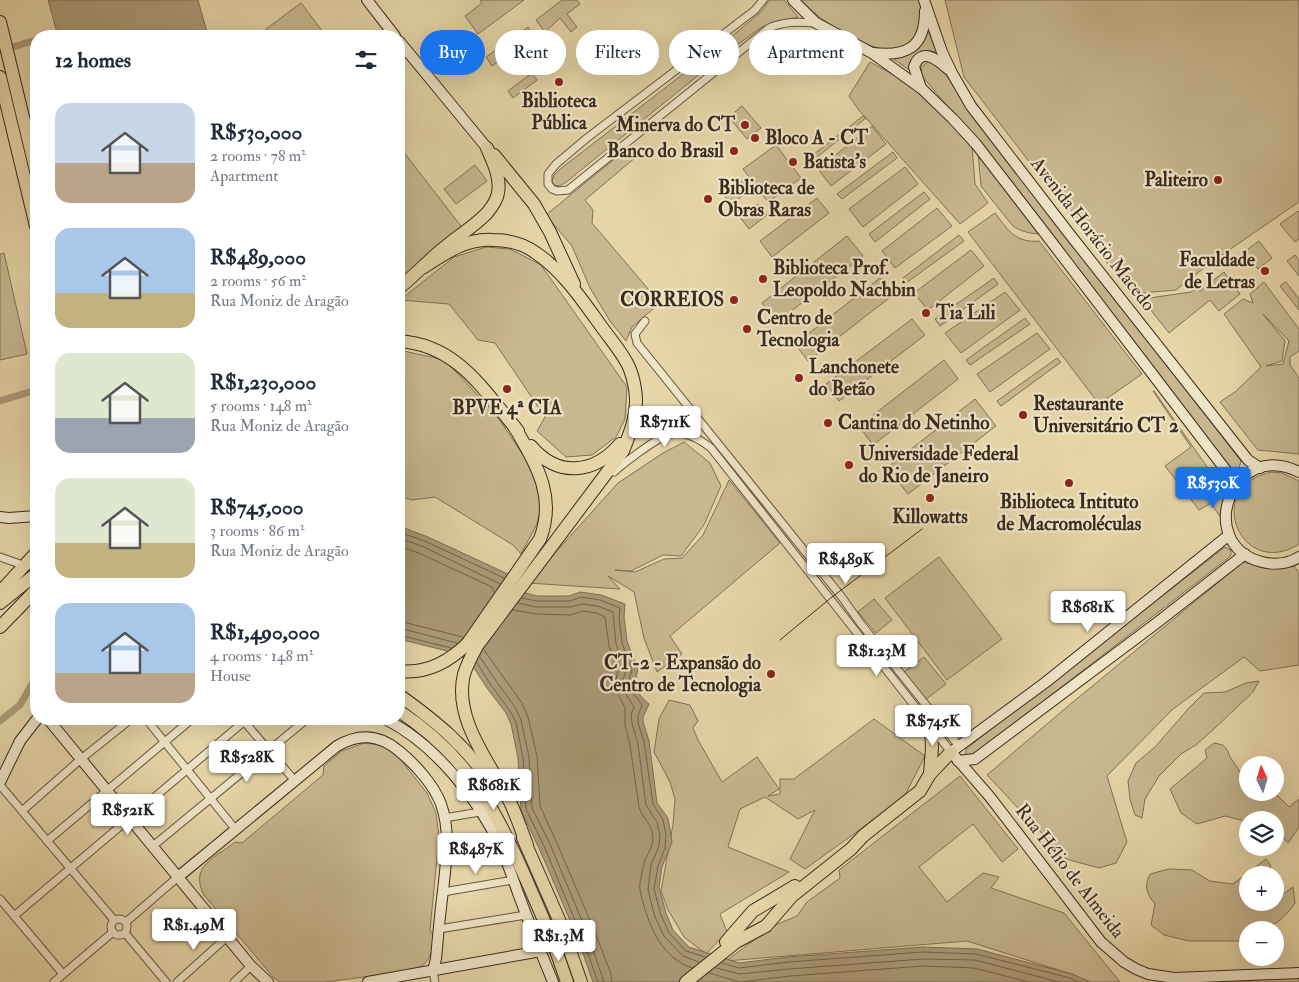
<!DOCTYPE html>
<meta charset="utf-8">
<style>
body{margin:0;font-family:"IM FELL Double Pica",serif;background:#f2f2f3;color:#1f2937;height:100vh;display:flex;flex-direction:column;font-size:19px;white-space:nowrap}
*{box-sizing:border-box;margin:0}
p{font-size:16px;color:#747a83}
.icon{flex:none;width:28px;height:28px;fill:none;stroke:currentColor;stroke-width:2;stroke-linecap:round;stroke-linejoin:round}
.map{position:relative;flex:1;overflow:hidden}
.drawer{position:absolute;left:30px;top:30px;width:375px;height:695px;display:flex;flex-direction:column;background:#fff;border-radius:20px;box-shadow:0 5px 20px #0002}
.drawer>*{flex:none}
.hud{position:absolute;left:420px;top:30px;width:475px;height:45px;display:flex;gap:10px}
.needle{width:32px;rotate:356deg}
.buttons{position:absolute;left:1239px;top:756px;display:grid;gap:10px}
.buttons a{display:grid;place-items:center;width:45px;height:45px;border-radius:50%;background:#fff;box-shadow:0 5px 20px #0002;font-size:25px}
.price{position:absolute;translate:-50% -42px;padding:0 11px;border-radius:5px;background:#fff;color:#222;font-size:16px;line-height:32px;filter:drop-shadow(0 1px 2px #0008)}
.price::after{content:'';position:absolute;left:50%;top:30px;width:15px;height:11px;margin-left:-8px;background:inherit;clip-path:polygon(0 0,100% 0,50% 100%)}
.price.current{background:#1a73e8;color:#fff}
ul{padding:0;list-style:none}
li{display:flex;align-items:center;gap:15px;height:125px;padding:0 25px}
li span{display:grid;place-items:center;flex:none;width:140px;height:100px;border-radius:15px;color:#555}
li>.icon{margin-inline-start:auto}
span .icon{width:60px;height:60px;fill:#fffc;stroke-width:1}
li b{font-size:21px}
h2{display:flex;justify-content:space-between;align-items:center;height:60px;padding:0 25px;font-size:21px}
.chip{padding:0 18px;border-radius:22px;background:#fff;box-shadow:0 5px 20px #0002;font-size:18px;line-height:45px}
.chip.current{background:#1a73e8;color:#fff}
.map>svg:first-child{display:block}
</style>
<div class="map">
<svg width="1299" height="982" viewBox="0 0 1299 982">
<rect width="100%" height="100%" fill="#e5d5a7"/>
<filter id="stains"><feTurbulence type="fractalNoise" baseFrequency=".004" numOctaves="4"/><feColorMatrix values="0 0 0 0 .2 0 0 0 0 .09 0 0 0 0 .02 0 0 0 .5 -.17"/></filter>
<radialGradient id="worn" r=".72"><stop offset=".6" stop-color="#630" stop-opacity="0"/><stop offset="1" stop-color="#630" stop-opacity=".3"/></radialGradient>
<!-- green -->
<g fill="#c8b890" stroke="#807257" fill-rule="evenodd">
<polygon points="480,0 524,0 478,34 465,16 482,3"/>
<polygon points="562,0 577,0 580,4 567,14 577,27 571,32 560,18 545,32 536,20"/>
<polygon points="769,0 784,0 798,17 762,27 737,45 731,37 762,11"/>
<path d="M801,0H920C923,14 922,33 911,43C908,45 905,48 901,49C874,57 818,20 801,0Z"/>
<polygon points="945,0 1299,0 1299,202 1213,261 1176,290 1131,294 964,77"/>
<polygon points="301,3 326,36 265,36 266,29"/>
<polygon points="528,27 534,35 492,66 486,57"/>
<path d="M928,31L937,53L932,51L922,52L912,72L892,58C910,57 922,47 928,31Z"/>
<polygon points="727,40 732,48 565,183 559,186 554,185 552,181 554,175 559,170"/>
<polygon points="551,59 555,64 540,75 536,70"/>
<polygon points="929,61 938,64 994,143 1241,461 1239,468 1235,469 1230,467 984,149 922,76 921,67"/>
<polygon points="870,62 905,81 944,115 972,146 975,184 988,203 960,224 858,109 849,96"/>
<polygon points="532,73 537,80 513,98 508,91"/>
<polygon points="742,106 761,128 747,139 729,117"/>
<polygon points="863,116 866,118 812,161 809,158"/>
<polygon points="872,126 886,144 831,186 818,169"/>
<polygon points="776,145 801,178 768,202 743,169"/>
<polygon points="399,146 464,230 399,281"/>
<polygon points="629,147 636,157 585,200 593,210 592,223 660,303 632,327 626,341 610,321 590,288 572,246 546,215"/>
<polygon points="893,152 897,158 842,199 837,194"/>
<path d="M978,153L1043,234C1032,234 1020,232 1012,225L981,186Z"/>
<polygon points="475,165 487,181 456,204 444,189"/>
<polygon points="905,167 918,184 863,227 849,209"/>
<polygon points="742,181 749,191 731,204 724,195"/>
<polygon points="924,192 930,199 875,242 869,234"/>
<polygon points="817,198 829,213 772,257 760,241"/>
<polygon points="758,204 767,215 749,229 740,217"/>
<polygon points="937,208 952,226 895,268 882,251"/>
<polygon points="1298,211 1299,212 1299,239 1295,242 1280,224"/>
<path d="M995,213C1008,230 1015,243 1039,241L1142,374L1099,404L968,232Z"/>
<polygon points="959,235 964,241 906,283 903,278"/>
<polygon points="847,236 863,256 777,322 762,303"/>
<polygon points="1259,241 1272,258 1258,269 1244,252"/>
<polygon points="486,247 510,249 541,265 627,387 625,419 616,437 592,455 566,457 537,431 545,417 495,343 478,340 449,304 400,300 454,257"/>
<polygon points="971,250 984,266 928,310 914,293"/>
<polygon points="4,253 27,354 0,360 0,254"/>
<polygon points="1295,255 1299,260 1299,276 1287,261"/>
<polygon points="1224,272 1240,294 1219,311 1210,300 1169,333 1142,299 1191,292 1197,287 1200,291"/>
<polygon points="880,278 893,295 808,361 795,344"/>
<polygon points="994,278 998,284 940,326 935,319"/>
<path d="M1264,282L1299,329V351L1290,357V365L1299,378V454L1258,450L1220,402L1235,392L1261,367L1224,314L1243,299L1253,303L1250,294ZM1263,314L1289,341L1283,364L1266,366L1282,361L1285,341Z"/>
<polygon points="1286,282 1299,299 1299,310 1280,286"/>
<polygon points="1005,292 1020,310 961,353 945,333"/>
<polygon points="1025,318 1030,324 970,365 966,360"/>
<polygon points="912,319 925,335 839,401 826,384"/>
<polygon points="1037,333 1050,349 990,392 977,374"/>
<polygon points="399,350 445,360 497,416 537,476 542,501 537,524 521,554 513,545 435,497 412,500 399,496"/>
<polygon points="1057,358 1061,362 1001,406 997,401"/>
<polygon points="944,360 958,379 873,445 859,426"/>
<polygon points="1153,391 1154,391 1217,481 1225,476 1223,521 1211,503 1199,510 1165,466 1191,447"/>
<polygon points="975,399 996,426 908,494 887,468"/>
<polygon points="684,442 710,463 721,486 704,525 681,556 663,555 631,571 615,570 635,572 664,559 682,558 703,535 729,480 780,543 670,636 682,654 657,672 644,638 634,592 608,576 620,589 528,583 618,483 663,453"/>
<path d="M1272,472L1282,473L1299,481V544C1241,581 1201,486 1272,472Z"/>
<polygon points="1225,547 1231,550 1231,555 1227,559 971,757 966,754 966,749"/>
<polygon points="939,557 1002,639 947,680 885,598"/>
<polygon points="1243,562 1264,568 1294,566 1299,573 1299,665 1260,671 1244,657 1173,709 1107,776 1127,842 1116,863 1099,868 1066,859 987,775 1067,707"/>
<polygon points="874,599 892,620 876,633 858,612"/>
<polygon points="924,657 946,684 925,700 904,672"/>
<polygon points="1259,681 1253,692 1215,728 1196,745 1181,754 1159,776 1145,799 1142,818 1135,815 1130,799 1128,781 1136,763 1155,747 1189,708 1204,693 1225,692 1246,683"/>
<polygon points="669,700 690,705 698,721 693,728 698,740 722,782 757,757 779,789 768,796 780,794 780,779 794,779 874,719 925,756 905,795 858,831 805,869 790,859 815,810 798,819 765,797 740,809 728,847 789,872 720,914 727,932 706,954 684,937 668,910 661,891 673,824 675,799 670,782 654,752 659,719"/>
<path d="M364,743L382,745L396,754L427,793L436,813L439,837L430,930L434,936C432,955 430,965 410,971L325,982H280L274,978L204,895C189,866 215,858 235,842L242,843L323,775L324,766L342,751Z"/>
<polygon points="1214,743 1223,745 1228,751 1230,757 1247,782 1248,792 1275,793 1289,807 1299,799 1299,827 1288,843 1275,827 1275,820 1248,820 1247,827 1245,821 1225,816 1197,824 1181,813 1170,789 1207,758 1205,750"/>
<polygon points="960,776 1018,849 1002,862 973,824 919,867 947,902 983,873 999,877 991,888 1064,913 1120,982 1091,982 1071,974 967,941 726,961 773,926 797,916 807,902 840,878 839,870"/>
<path d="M1266,859L1271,866L1267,875H1248V902H1275V889L1282,895L1293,887L1295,903C1282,922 1270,930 1248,930L1247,938L1241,941H1189L1164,935L1151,925L1155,904C1146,893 1144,886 1150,874L1169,869L1192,870L1210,881L1233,884Z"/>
<polygon points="1299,976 1299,982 1212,982 1211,980"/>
</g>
<!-- water -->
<g fill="#ab9b78" stroke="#7d6e54">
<polygon points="48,0 198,0 208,36 58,36"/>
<path d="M399,526L428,537L510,575L521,592L537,596H569L580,592L601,595L625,604L624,617L627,641L638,670C632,687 636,692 649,704L643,717V722L649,741L657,803L668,818L672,842L662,867L659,887L666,913L673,930L689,947L739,963L788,957L923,947L977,949L1072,974L1090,982H593L578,939L539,848L521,811L518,758L511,724L506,713L487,688L472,665L464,658L447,651L399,639Z"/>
</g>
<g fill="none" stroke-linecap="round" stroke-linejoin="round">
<!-- shore -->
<g stroke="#72634b" stroke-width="1">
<polyline points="399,532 427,542 504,578"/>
<polyline points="399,538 424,547 500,584"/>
<polyline points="399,546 421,554 492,587 494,592"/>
<polyline points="522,598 536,601 570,601 581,597 600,600 620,608 619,618 622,643 632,670 629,679 631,690 642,705 638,716 638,723 644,742 653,804 663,820 666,835 665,848 658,866 654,889 661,915 669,933 686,951 705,957"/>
<polyline points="518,603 536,607 570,607 582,604 598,606 613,612 616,644 626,670 623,680 624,691 634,707 631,715 632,723 638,744 646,805 657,822 660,836 659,846 651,865 648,890 655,917 664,936 683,956 699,962"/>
<path d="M513,610L537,614L570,615L583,611L596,613L605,617L609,646L618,670L616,680L617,692L625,708V725L630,745L639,807C643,820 652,822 653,838C653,846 648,853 645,860C643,867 641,876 640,883C639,891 642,898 644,906C652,933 664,958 692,968"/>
<polyline points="399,621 463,637"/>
<polyline points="399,628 457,643"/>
<polyline points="399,635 451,648"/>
<polyline points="484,650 522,703 528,717 537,756 540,806 556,841 595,932 611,974 612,982"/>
<polyline points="480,657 496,681 515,707 521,720 529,757 532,808 550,844 588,935 604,982"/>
<polyline points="477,663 491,685 510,711 516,722 523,758 526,809 544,846 582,937 598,982"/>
<polyline points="722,963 739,968 789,962 923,952 976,954 1070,978 1078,982"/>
<polyline points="716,968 740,974 789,969 923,959 975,960 1059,982"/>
<polyline points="709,973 740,982 790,976 923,966 974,968 1029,982"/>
</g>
<!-- canal -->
<g stroke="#ab9b78" stroke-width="7">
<polyline points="49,36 57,34"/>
<polyline points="0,51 36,40"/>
<polyline points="0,401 36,390"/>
<polyline points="0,721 20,705 36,677"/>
</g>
<defs>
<g id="street">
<path d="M763,0L755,10L587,138L556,164L548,174V184L552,189L557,191L568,190L769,28C785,21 799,22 816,23"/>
<polyline points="645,321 635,334 637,343 841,596 861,624 959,746"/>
<path d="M614,472C621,465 630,459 638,453C667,432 680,424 711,448L951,752"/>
<polyline points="0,557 20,564"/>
<polyline points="146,719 236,830"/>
<polyline points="242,719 295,781"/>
<polyline points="0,785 114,920"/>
<polyline points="22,811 81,759 131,719"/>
<polyline points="444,818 480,812"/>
<polyline points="47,841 192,719"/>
<polyline points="153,846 307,719"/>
<polyline points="447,852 498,843"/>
<polyline points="443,892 513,880"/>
<polyline points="0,899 63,974"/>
<polyline points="14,916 247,719"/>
<circle cx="119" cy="927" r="8"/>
<polyline points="126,922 178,877"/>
<polyline points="439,929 526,915"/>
<polyline points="125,933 166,982"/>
<polyline points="433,971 435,982"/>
<polyline points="54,982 113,932"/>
<polyline points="177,982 227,937"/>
<polyline points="234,982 251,966"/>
</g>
<g id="secondary">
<polyline points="367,0 395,36"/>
<polyline points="793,0 816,23 872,53 922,89 953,119 976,144 1047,236 1228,473 1233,487"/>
<polyline points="924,0 942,52 952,73 971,106 1068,232 1248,460 1260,468"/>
<polyline points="399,41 487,148"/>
<path d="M873,53C907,57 925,47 925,11"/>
<path d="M921,88L914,67C921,46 938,60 948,69"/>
<path d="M1299,472C1231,438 1194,545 1262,562C1274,565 1288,564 1299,557"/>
<polyline points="0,517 9,518 36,516"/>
<polyline points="1229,535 1046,682 951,752 990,797 1101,942 1124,962 1136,969 1148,974 1174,978 1299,973"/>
<polyline points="48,719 251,966 268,982"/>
<path d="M385,719C435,744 479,799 502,850C508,864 513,879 518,893C529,923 541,953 553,982"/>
<polyline points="958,761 975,759 1154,625 1245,554"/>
<polyline points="0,782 20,741 37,719"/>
<path d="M178,877L337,746C359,733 379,734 399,751C415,764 434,785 441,804C451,832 446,862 443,891C440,913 438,936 436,959L433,971"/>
<polyline points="368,982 541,951"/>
</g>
<g id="highway">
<polyline points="0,22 36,171"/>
<polyline points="0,77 36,226"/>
<polyline points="494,155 534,204 550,232 574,284"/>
<path d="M424,267C445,253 467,238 493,240C508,240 524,244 536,253C563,271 583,301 601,326C611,340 622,352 629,367C632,374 634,382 635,389C639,411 631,431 623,451L477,646C472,655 467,665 464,674C453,718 489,762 508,798C516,813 521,830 527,845"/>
<path d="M399,288C415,275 429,260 445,247C459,235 475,226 487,213C492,207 497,200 498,193C501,177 493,162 487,148"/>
<path d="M399,341C458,345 483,390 518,431"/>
<path d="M531,446C558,478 594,474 620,444"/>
<polyline points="0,592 36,553"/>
<polyline points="0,603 36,574"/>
<polyline points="0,627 36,590"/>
<path d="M399,671C426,674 449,662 468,643L540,539C557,495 535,463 514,426"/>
<path d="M399,695C438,723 466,746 493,786"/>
<path d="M399,711C469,757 497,811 529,886C543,917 556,949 567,982"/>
<polyline points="930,774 932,748 931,728"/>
<polyline points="523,838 560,922 581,982"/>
<polyline points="726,942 753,911 795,886"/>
<polyline points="686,982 736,942 766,926 792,896 851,849 863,836 920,791 930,774 951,752"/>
</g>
</defs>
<!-- street casing -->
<use href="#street" stroke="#645640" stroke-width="9"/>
<!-- secondary casing -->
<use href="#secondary" stroke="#392b1e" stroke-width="12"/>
<!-- highway casing -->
<use href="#highway" stroke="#392b1e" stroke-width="14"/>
<!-- street -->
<use href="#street" stroke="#eee4c6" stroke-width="7"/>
<!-- secondary -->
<use href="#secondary" stroke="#eee4c6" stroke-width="10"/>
<!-- highway -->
<use href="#highway" stroke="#e5d5a7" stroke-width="12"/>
<!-- tram -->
<polyline stroke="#392b1e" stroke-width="1" points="780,640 832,597 922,529"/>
</g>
<!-- markers -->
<g fill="#8f2418" stroke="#eee4c6" stroke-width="2">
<circle cx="559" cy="82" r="5"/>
<circle cx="745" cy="125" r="5"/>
<circle cx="755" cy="138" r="5"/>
<circle cx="734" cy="151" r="5"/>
<circle cx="793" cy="162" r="5"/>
<circle cx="1218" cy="180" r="5"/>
<circle cx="708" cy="199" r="5"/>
<circle cx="1265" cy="271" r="5"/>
<circle cx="763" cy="279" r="5"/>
<circle cx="734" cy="300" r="5"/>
<circle cx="926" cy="313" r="5"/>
<circle cx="747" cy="329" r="5"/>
<circle cx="799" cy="378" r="5"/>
<circle cx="507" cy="389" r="5"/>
<circle cx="1023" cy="415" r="5"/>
<circle cx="828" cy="423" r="5"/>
<circle cx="849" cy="465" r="5"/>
<circle cx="1069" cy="483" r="5"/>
<circle cx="930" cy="498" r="5"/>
<circle cx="771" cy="674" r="5"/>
</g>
<g text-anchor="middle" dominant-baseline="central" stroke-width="4.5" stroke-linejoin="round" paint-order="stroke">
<!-- poi labels -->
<g font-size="19" font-weight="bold" fill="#392b1e" stroke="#eee4c6" text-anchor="start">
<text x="559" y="101" text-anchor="middle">Biblioteca<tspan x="559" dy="22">Pública</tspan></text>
<text x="735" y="125" text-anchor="end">Minerva do CT</text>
<text x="765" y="138">Bloco A - CT</text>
<text x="724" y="151" text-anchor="end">Banco do Brasil</text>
<text x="803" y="162">Batista's</text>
<text x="1208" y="180" text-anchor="end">Paliteiro</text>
<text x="718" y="188">Biblioteca de<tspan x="718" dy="22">Obras Raras</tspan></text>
<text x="1255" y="260" text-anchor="end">Faculdade<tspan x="1255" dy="22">de Letras</tspan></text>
<text x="773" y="268">Biblioteca Prof.<tspan x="773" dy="22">Leopoldo Nachbin</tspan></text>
<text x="724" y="300" text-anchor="end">CORREIOS</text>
<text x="936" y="313">Tia Lili</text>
<text x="757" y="318">Centro de<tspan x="757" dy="22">Tecnologia</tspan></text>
<text x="809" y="367">Lanchonete<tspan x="809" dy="22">do Betão</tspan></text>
<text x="1033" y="404">Restaurante<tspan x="1033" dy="22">Universitário CT 2</tspan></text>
<text x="507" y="408" text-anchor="middle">BPVE 4ª CIA</text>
<text x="838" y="423">Cantina do Netinho</text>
<text x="859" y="454">Universidade Federal<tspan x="859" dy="22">do Rio de Janeiro</tspan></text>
<text x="1069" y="502" text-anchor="middle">Biblioteca Intituto<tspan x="1069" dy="22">de Macromoléculas</tspan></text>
<text x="930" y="517" text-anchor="middle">Killowatts</text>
<text x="761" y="663" text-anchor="end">CT-2 - Expansão do<tspan x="761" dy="22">Centro de Tecnologia</tspan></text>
</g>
<!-- street labels -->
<g font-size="19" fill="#392b1e" stroke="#eee4c6">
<text transform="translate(1093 234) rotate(52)">Avenida Horácio Macedo</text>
<text transform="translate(1070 871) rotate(52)">Rua Hélio de Almeida</text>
</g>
</g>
<rect width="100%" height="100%" filter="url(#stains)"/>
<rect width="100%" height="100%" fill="url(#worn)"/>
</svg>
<div class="buttons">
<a><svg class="needle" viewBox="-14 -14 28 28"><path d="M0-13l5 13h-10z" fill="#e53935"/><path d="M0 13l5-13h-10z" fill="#747a83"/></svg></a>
<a><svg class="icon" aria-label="layers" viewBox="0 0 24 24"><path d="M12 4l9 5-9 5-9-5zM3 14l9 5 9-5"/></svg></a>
<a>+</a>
<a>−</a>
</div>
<b class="price" style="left:665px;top:448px">R$711K</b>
<b class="price current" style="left:1213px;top:509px">R$530K</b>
<b class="price" style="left:846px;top:585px">R$489K</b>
<b class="price" style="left:1088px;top:633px">R$681K</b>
<b class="price" style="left:877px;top:677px">R$1.23M</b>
<b class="price" style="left:933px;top:747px">R$745K</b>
<b class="price" style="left:247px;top:783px">R$528K</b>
<b class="price" style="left:494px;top:811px">R$681K</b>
<b class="price" style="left:128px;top:836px">R$521K</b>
<b class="price" style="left:476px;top:875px">R$487K</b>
<b class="price" style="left:194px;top:951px">R$1.49M</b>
<b class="price" style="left:559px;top:962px">R$1.3M</b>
<div class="hud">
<a class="chip current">Buy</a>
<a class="chip">Rent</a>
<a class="chip">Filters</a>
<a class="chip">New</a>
<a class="chip">Apartment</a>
</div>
<section class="drawer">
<h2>12 homes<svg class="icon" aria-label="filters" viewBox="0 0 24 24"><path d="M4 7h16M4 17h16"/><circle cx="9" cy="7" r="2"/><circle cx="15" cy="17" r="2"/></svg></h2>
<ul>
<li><span style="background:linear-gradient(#c9d6e8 60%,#b9a48a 0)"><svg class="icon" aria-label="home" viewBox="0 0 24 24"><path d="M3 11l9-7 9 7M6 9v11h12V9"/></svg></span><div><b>R$530,000</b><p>2 rooms · 78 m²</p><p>Apartment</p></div></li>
<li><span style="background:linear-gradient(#a9c7e8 65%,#c2b280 0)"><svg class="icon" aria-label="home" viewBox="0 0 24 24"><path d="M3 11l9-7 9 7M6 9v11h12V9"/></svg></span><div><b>R$489,000</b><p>2 rooms · 56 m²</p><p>Rua Moniz de Aragão</p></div></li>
<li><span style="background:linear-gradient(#dfe7d0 65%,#9aa5b1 0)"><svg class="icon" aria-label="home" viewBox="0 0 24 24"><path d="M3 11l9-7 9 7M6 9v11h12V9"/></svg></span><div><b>R$1,230,000</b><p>5 rooms · 148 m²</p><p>Rua Moniz de Aragão</p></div></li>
<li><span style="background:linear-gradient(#dfe7d0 65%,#c2b280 0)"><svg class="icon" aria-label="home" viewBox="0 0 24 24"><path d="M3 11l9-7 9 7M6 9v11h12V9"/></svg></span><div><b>R$745,000</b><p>3 rooms · 86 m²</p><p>Rua Moniz de Aragão</p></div></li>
<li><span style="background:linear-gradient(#a9c7e8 70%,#b9a48a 0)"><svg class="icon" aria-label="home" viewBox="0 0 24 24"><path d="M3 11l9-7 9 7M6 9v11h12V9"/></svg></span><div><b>R$1,490,000</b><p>4 rooms · 148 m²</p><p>House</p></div></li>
</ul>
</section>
</div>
